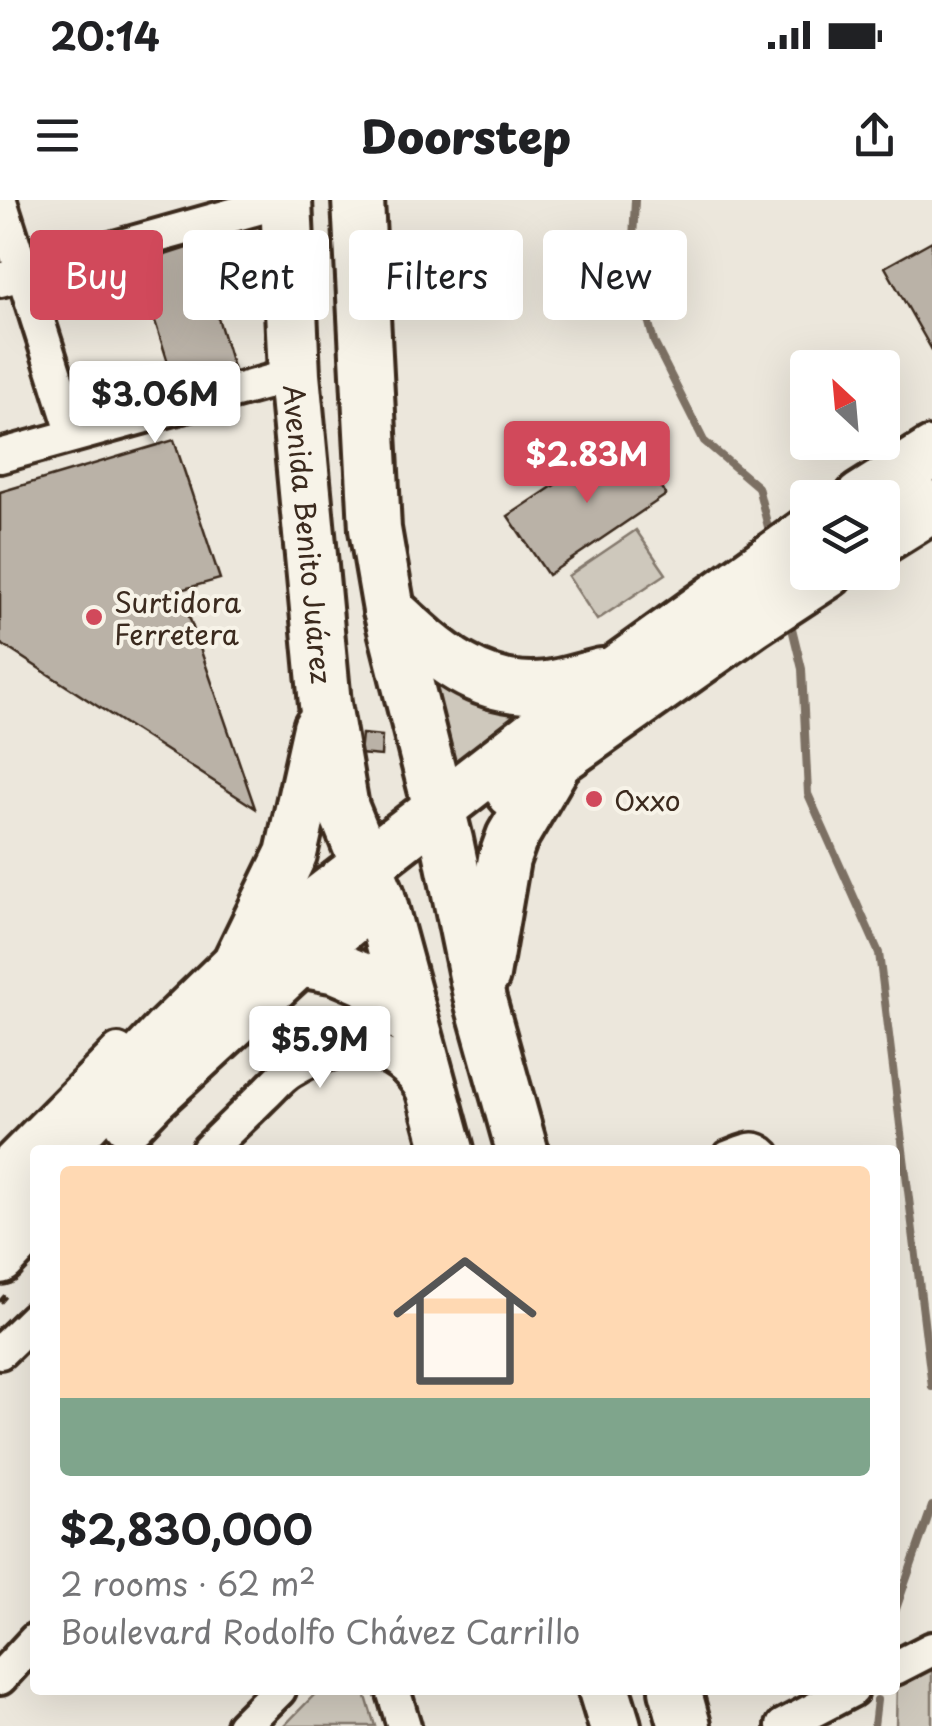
<!DOCTYPE html>
<meta charset="utf-8">
<style>
body{margin:0;font-family:"Playpen Sans",sans-serif;background:#f6f6f6;color:#202124;height:100vh;display:flex;flex-direction:column;font-size:38px;white-space:nowrap}
*{box-sizing:border-box;margin:0}
p{font-size:32px;color:#757577}
.icon{flex:none;width:55px;height:55px;fill:none;stroke:currentColor;stroke-width:2;stroke-linecap:round;stroke-linejoin:round}
.map{position:relative;flex:1;overflow:hidden}
.side{position:absolute;left:30px;top:945px;width:870px;height:550px;display:flex;flex-direction:column;background:#fff;border-radius:10px;box-shadow:0 10px 40px #0002}
.side>*{flex:none}
.guide{position:absolute;left:30px;top:30px;width:872px;height:90px;display:flex;gap:20px}
.needle{width:65px;rotate:334deg}
.tools{position:absolute;left:790px;top:150px;display:grid;gap:20px}
.tools a{display:grid;place-items:center;width:110px;height:110px;border-radius:10px;background:#fff;box-shadow:0 10px 40px #0002;font-size:50px}
.price{position:absolute;translate:-50% -85px;padding:0 22px;border-radius:10px;background:#fff;color:#222;font-size:32px;line-height:65px;filter:drop-shadow(0 2px 5px #0008)}
.price::after{content:'';position:absolute;left:50%;top:60px;width:30px;height:22px;margin-left:-15px;background:inherit;clip-path:polygon(0 0,100% 0,50% 100%)}
.price.active{background:#d1495b;color:#fff}
ul{padding:0;list-style:none}
li{display:grid;align-content:center;gap:20px;height:530px;padding:0 30px}
li+li{border-top:2px solid #e0e0e0}
li span{display:grid;place-items:center;height:310px;border-radius:10px;color:#555}
li>.icon{margin-inline-start:auto}
span .icon{width:180px;height:180px;fill:#fffc;stroke-width:1}
li b{font-size:42px}
.tag{padding:0 35px;border-radius:10px;background:#fff;box-shadow:0 10px 40px #0002;font-size:35px;line-height:90px}
.tag.active{background:#d1495b;color:#fff}
.status{display:flex;justify-content:space-between;align-items:center;height:70px;padding:0 50px;background:#fff;direction:ltr}
.status svg{height:28px;fill:currentColor}
header{display:flex;justify-content:space-between;align-items:center;height:130px;padding:0 30px;background:#fff;font-size:45px;font-weight:800}
.map>svg:first-child{display:block}
</style>
<div class="status"><b>20:14</b><svg viewBox="0 0 49 12"><path d="M0 12V9h3v3zM5 12V6h3v6zM10 12V3h3v9zM15 12V0h3v12zM26 1h20v11H26zM47 4h2v5h-2z"/></svg></div>
<header><svg class="icon" aria-label="menu" viewBox="0 0 24 24"><path d="M4 6h16M4 12h16M4 18h16"/></svg>Doorstep<svg class="icon" aria-label="share" viewBox="0 0 24 24"><path d="M12 15V3M7 8l5-5 5 5M5 13v7h14v-7"/></svg></header>
<div class="map">
<svg width="932" height="1526" viewBox="0 0 932 1526">
<rect width="100%" height="100%" fill="#ece7dc"/>
<filter id="ink" filterUnits="userSpaceOnUse"><feTurbulence type="fractalNoise" baseFrequency=".01" numOctaves="2"/><feDisplacementMap in="SourceGraphic" scale="20" xChannelSelector="R" yChannelSelector="G"/><feConvolveMatrix kernelMatrix="1 2 1 2 8 2 1 2 1" color-interpolation-filters="sRGB"/></filter>
<g filter="url(#ink)">
<!-- green -->
<g fill="#cec8bc" stroke="#84796d" stroke-width="2.5">
<polygon points="636,330 666,374 597,420 568,376"/>
<polygon points="422,454 569,490 453,570"/>
<polygon points="932,1461 932,1526 896,1526 897,1481"/>
<polygon points="319,1490 364,1490 375,1526 284,1526"/>
</g>
<g fill="none" stroke-linecap="round" stroke-linejoin="round">
<!-- stream -->
<g stroke="#7c7064" stroke-width="8">
<polyline points="635,0 632,59 654,142 704,241 758,287 771,339"/>
<polyline points="789,416 802,469 808,594 879,753 932,1187"/>
<polyline points="895,1412 932,1306"/>
<polyline points="874,1526 877,1500"/>
</g>
</g>
<!-- building -->
<g fill="#bab2a7" stroke="#3b2a1e" stroke-width="2.5">
<polygon points="932,41 932,150 885,67"/>
<polygon points="196,45 234,171 176,188 137,64"/>
<polygon points="627,237 666,295 548,375 508,316"/>
<polygon points="174,240 220,379 180,390 255,608 0,443 0,292"/>
<polygon points="362,534 382,536 381,556 360,554"/>
</g>
<g fill="none" stroke-linecap="round" stroke-linejoin="round">
<defs>
<path id="lane" d="M724,950C743,943 756,934 771,950"/>
<g id="street">
<polyline points="0,1 74,235"/>
<polyline points="0,80 286,0"/>
<polyline points="0,256 294,175"/>
<path d="M208,950C226,932 245,914 263,896C272,888 281,876 292,870C340,840 394,839 424,893"/>
<polyline points="0,970 118,851"/>
<polyline points="0,1152 35,1118"/>
<polyline points="895,1468 932,1449"/>
<polyline points="0,1478 35,1440"/>
<polyline points="393,1490 404,1526"/>
<polyline points="243,1526 279,1490"/>
<polyline points="783,1526 852,1490"/>
</g>
<g id="primary">
<path id="s1" d="M286,0L294,175L325,504L343,608L379,696L448,950"/>
<polyline points="358,0 375,329 389,410 447,640 480,800 522,950"/>
<polyline points="861,298 932,253"/>
<polyline points="882,338 932,307"/>
<path d="M389,410C435,453 479,495 547,487C565,485 584,478 602,474"/>
<polyline points="512,592 752,422 828,372"/>
<polyline points="240,759 291,654 319,528"/>
<polyline points="299,761 337,768 368,781 413,825"/>
<polyline points="484,775 504,659 512,637 552,569"/>
<polyline points="129,921 151,898 299,761 370,703"/>
<polyline points="57,950 168,832 237,765 616,471 808,333"/>
<polyline points="0,1010 35,973"/>
<polyline points="0,1058 35,1021"/>
<polyline points="604,1490 615,1526"/>
<polyline points="675,1490 685,1526"/>
</g>
</defs>
<!-- lane casing -->
<use href="#lane" stroke="#3b2a1e" stroke-width="22"/>
<!-- street casing -->
<use href="#street" stroke="#3b2a1e" stroke-width="40"/>
<!-- primary casing -->
<use href="#primary" stroke="#3b2a1e" stroke-width="58"/>
<!-- path -->
<polyline stroke="#3b2a1e" stroke-width="5" stroke-dasharray="8 8" stroke-linecap="butt" points="0,1102 8,1093"/>
<!-- lane -->
<use href="#lane" stroke="#f7f3e8" stroke-width="15"/>
<!-- street -->
<use href="#street" stroke="#f7f3e8" stroke-width="32"/>
<!-- primary -->
<use href="#primary" stroke="#f7f3e8" stroke-width="50"/>
</g>
</g>
<!-- markers -->
<g fill="#d1495b" stroke="#f7f3e8" stroke-width="4">
<circle cx="94" cy="417" r="10"/>
<circle cx="594" cy="599" r="10"/>
</g>
<g text-anchor="middle" dominant-baseline="central" stroke-width="8" stroke-linejoin="round" paint-order="stroke">
<!-- street labels -->
<g font-size="28" fill="#3b2a1e" stroke="#f7f3e8">
<text stroke="none"><textPath href="#s1" startOffset="335">Avenida Benito Juárez</textPath></text>
</g>
<!-- poi labels -->
<g font-size="28" fill="#3b2a1e" stroke="#f7f3e8" text-anchor="start">
<text x="114" y="401">Surtidora<tspan x="114" dy="32">Ferretera</tspan></text>
<text x="614" y="599">Oxxo</text>
</g>
</g>
</svg>
<div class="tools">
<a><svg class="needle" viewBox="-14 -14 28 28"><path d="M0-13l5 13h-10z" fill="#e53935"/><path d="M0 13l5-13h-10z" fill="#757577"/></svg></a>
<a><svg class="icon" aria-label="layers" viewBox="0 0 24 24"><path d="M12 4l9 5-9 5-9-5zM3 14l9 5 9-5"/></svg></a>
</div>
<b class="price" style="left:155px;top:246px">$3.06M</b>
<b class="price active" style="left:587px;top:306px">$2.83M</b>
<b class="price" style="left:320px;top:891px">$5.9M</b>
<div class="guide">
<a class="tag active">Buy</a>
<a class="tag">Rent</a>
<a class="tag">Filters</a>
<a class="tag">New</a>
</div>
<section class="side">
<ul>
<li><span style="background:linear-gradient(#ffd9b3 75%,#7fa58c 0)"><svg class="icon" aria-label="home" viewBox="0 0 24 24"><path d="M3 11l9-7 9 7M6 9v11h12V9"/></svg></span><div><b>$2,830,000</b><p>2 rooms · 62 m²</p><p>Boulevard Rodolfo Chávez Carrillo</p></div></li>
</ul>
</section>
</div>
